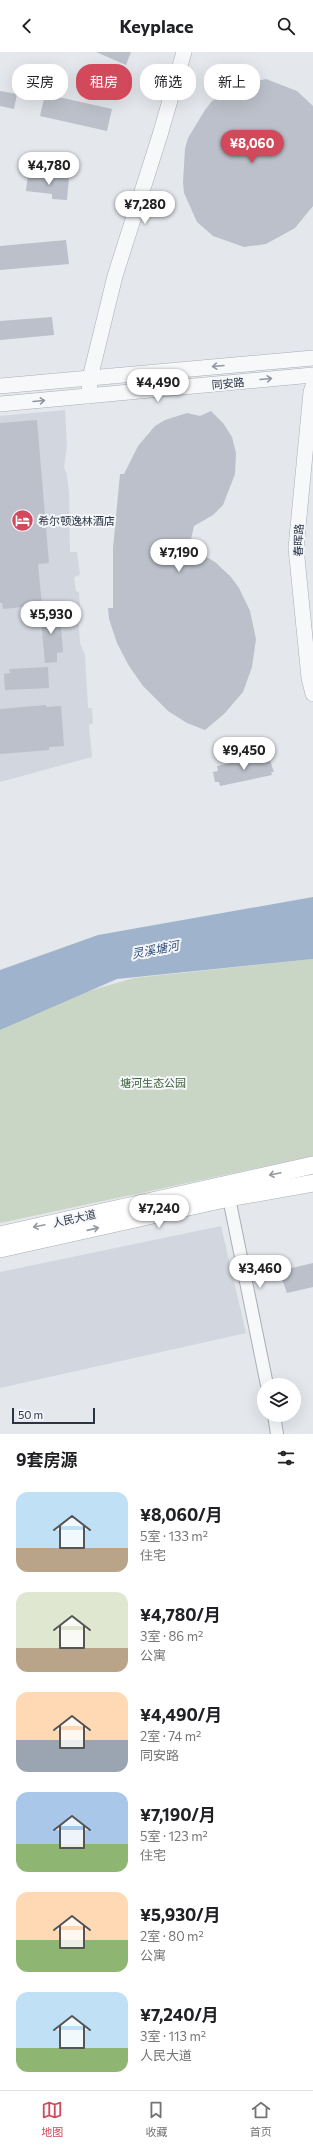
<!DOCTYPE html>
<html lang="zh">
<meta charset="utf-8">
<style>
body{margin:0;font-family:Commissioner,"Noto Sans SC",sans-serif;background:#f6f6f6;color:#202124;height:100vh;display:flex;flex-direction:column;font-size:15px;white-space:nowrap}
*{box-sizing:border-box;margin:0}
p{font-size:13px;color:#757577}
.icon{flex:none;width:22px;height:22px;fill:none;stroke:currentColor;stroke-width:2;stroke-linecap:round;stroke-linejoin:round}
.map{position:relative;height:1382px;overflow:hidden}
.sheet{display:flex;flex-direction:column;background:#fff;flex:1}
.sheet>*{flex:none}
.hud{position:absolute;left:12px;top:12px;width:289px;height:36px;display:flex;gap:8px}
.tools{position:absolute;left:257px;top:1326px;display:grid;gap:8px}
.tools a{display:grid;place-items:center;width:44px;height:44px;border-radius:50%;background:#fff;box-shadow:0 4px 16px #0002;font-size:20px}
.scale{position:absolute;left:12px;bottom:10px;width:83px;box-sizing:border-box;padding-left:4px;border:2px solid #2b3445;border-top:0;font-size:11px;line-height:14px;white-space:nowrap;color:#2b3445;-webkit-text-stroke:3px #f4f6f9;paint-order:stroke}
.price{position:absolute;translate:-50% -34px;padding:0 9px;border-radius:14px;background:#fff;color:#222;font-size:13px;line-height:26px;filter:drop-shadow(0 1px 2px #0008)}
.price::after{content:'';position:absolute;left:50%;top:24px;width:12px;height:9px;margin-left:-6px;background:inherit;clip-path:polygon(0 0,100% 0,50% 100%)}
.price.current{background:#d1495b;color:#fff}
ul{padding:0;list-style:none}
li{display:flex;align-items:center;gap:12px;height:100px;padding:0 16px}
li span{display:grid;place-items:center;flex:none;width:112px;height:80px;border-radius:12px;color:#555}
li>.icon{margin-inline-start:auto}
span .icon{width:48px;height:48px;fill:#fffc;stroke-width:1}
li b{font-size:17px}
h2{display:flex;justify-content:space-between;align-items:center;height:48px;padding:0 16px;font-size:17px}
.tag{padding:0 14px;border-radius:16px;background:#fff;box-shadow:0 4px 16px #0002;font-size:14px;line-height:36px}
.tag.current{background:#d1495b;color:#fff}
header{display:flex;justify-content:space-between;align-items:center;height:52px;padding:0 16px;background:#fff;font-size:18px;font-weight:700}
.tab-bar{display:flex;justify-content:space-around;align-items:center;height:56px;border-top:1px solid #e0e0e0;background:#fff;font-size:11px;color:#757577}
.tab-bar a{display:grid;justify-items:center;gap:2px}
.tab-bar .current{color:#d1495b}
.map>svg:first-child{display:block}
</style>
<header><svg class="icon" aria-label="back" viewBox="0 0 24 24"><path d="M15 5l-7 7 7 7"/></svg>Keyplace<svg class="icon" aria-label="search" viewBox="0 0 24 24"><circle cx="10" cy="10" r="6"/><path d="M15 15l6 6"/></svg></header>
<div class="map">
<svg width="313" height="1382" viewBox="0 0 313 1382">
<rect width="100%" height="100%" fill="#e4e7ec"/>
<!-- built -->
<g fill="#d2d6de">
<polygon points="65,358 67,395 64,415 67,423 69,441 70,500 77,500 80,523 74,525 76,539 79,540 80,559 78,563 80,591 85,603 88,656 92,656 93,671 89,673 92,705 0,730 0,364"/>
<polygon points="221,1174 246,1281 0,1336 0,1220"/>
</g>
<!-- green -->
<polygon fill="#c9d6c5" points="313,907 313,1104 0,1171 0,965 134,926"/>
<!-- water -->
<polygon fill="#9fb4cc" points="313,845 313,907 117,927 0,978 0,918 98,883"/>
<!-- building -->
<g fill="#bbc0ca">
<polygon points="96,0 131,0 126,13"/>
<polygon points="266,27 297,39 313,54 313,154 295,176 266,192 244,195 213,184 197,170 184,141 183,130 185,97 188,86 205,58 212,49 241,32"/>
<polygon points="0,39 17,42 14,57 0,54"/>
<polygon points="45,42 112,57 107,79 40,64"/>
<polygon points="28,122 69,126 67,148 52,147 52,142 26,139"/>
<polygon points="66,188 69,212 0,218 0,194"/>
<polygon points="52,265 54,283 0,288 0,269"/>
<polygon points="211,359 223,371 232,385 236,401 235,422 223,453 213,463 194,474 191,487 194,498 215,510 231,525 239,536 250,559 256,587 252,615 243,640 224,662 205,678 187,671 168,659 143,634 129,614 117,591 109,567 108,556 113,556 113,496 120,422 124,422 138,394 155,374 165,368 187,361 200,364"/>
<polygon points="37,368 49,511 38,512 42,553 3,557 2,551 0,551 0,371"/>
<polygon points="40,557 55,557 55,564 60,563 63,600 57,601 57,610 45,611"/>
<polygon points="48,615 49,636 5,638 4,622 10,621 9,617"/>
<polygon points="46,653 46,655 61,654 64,694 49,695 49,698 0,702 0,657"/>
<polygon points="268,703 274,720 271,720 272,723 220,734 219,730 215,730 213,720 218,719 217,714"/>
<polygon points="313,1211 313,1235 287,1241 279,1219"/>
</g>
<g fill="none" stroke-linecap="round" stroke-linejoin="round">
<defs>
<g id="minor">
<polyline points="229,1146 267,1333"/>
<polyline points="274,1363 277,1382"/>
</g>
<g id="tertiary">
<polyline points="0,334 313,306"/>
<polyline points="313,334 311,340 296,496 309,626 313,642"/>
<polyline points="89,344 90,326 115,224 160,83 184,0"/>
<polyline points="0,352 313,323"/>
</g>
<g id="secondary">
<polyline points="0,1183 313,1113"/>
<polyline points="0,1197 229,1146 313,1131"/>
</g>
</defs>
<!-- minor casing -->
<use href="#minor" stroke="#a9aeb7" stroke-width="14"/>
<!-- tertiary casing -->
<use href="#tertiary" stroke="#a9aeb7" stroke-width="16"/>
<!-- secondary casing -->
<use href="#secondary" stroke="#a9aeb7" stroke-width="18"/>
<!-- minor -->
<use href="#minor" stroke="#f7f8fa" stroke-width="12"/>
<!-- tertiary -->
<use href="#tertiary" stroke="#f7f8fa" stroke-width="15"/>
<!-- secondary -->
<use href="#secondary" stroke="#fff" stroke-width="17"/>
</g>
<!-- one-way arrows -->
<defs><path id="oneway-shaft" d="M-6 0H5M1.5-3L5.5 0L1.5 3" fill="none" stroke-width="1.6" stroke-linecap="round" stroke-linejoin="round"/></defs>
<g stroke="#9196a0">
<use href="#oneway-shaft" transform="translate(218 314) rotate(175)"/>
<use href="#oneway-shaft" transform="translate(266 327) rotate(-5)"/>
<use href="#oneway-shaft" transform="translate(39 349) rotate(-5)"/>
</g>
<g stroke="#959aa2">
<use href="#oneway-shaft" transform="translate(275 1122) rotate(168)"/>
<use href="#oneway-shaft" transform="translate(39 1174) rotate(168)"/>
<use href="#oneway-shaft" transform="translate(93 1177) rotate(-13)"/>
</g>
<!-- icons -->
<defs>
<symbol id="hotel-disc" viewBox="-11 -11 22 22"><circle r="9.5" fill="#d1495b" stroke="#f4f6f9"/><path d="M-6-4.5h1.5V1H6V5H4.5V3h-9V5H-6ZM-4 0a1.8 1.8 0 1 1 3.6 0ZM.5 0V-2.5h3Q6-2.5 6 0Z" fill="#fff"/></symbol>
</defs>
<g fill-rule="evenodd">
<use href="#hotel-disc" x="10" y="456" width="25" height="25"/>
</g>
<g text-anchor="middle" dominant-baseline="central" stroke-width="4" stroke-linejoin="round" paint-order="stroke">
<!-- street labels -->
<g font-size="11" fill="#2b3445" stroke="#f4f6f9">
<text transform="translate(228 331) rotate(-5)">同安路</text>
<text transform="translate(298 488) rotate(-88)">春晖路</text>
<text transform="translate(74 1166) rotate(-12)">人民大道</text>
</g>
<!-- poi labels -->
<g font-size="11" fill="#2b3445" stroke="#f4f6f9" text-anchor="start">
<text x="38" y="468">希尔顿逸林酒店</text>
</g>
<!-- park labels -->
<g font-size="11" fill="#3f6138" stroke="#f4f6f9">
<text x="153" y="1030">塘河生态公园</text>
</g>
<!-- water labels -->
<g font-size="12" font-style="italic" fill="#34527a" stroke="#f4f6f9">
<text transform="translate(155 897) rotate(-11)">灵溪塘河</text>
</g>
</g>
</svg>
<div class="tools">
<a><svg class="icon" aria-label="layers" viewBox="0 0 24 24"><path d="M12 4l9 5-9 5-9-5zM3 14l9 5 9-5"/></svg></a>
</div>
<div class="scale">50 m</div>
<b class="price current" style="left:252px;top:112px">¥8,060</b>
<b class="price" style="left:49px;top:134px">¥4,780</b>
<b class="price" style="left:145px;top:173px">¥7,280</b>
<b class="price" style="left:158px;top:351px">¥4,490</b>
<b class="price" style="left:179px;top:521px">¥7,190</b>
<b class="price" style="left:51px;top:583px">¥5,930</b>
<b class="price" style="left:244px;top:719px">¥9,450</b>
<b class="price" style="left:159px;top:1177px">¥7,240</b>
<b class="price" style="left:260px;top:1237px">¥3,460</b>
<div class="hud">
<a class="tag">买房</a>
<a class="tag current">租房</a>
<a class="tag">筛选</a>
<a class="tag">新上</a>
</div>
</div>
<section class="sheet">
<h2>9套房源<svg class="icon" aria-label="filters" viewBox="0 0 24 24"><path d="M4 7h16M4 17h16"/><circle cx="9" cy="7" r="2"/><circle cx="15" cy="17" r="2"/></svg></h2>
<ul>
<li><span style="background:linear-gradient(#bfe0f5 70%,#b9a48a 0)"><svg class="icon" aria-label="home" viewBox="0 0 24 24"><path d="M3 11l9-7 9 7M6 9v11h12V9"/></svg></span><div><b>¥8,060/月</b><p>5室 · 133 m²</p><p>住宅</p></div></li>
<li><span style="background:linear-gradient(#dfe7d0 70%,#b9a48a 0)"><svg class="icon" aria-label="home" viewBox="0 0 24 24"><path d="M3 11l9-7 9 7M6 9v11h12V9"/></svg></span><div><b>¥4,780/月</b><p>3室 · 86 m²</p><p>公寓</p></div></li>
<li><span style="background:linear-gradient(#ffd9b3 60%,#9aa5b1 0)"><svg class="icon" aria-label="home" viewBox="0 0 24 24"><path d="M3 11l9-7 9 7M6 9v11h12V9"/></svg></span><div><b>¥4,490/月</b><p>2室 · 74 m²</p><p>同安路</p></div></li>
<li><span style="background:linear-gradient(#a9c7e8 65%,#8fb573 0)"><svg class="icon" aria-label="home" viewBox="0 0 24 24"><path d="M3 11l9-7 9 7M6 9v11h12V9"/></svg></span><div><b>¥7,190/月</b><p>5室 · 123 m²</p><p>住宅</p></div></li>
<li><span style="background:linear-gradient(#ffd9b3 60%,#8fb573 0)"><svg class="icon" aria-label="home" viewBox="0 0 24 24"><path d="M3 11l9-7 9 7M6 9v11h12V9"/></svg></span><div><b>¥5,930/月</b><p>2室 · 80 m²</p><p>公寓</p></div></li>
<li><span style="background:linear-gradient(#bfe0f5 70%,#8fb573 0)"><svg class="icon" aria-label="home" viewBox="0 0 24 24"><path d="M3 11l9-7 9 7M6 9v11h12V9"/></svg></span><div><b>¥7,240/月</b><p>3室 · 113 m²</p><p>人民大道</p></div></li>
</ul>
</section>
<nav class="tab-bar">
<a class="current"><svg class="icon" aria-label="map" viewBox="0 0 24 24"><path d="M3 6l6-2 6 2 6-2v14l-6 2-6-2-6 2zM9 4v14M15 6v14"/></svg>地图</a>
<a><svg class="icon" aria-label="saved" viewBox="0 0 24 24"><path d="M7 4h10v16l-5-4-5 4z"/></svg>收藏</a>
<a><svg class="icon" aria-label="home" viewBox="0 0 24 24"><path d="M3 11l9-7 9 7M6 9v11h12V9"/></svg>首页</a>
</nav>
